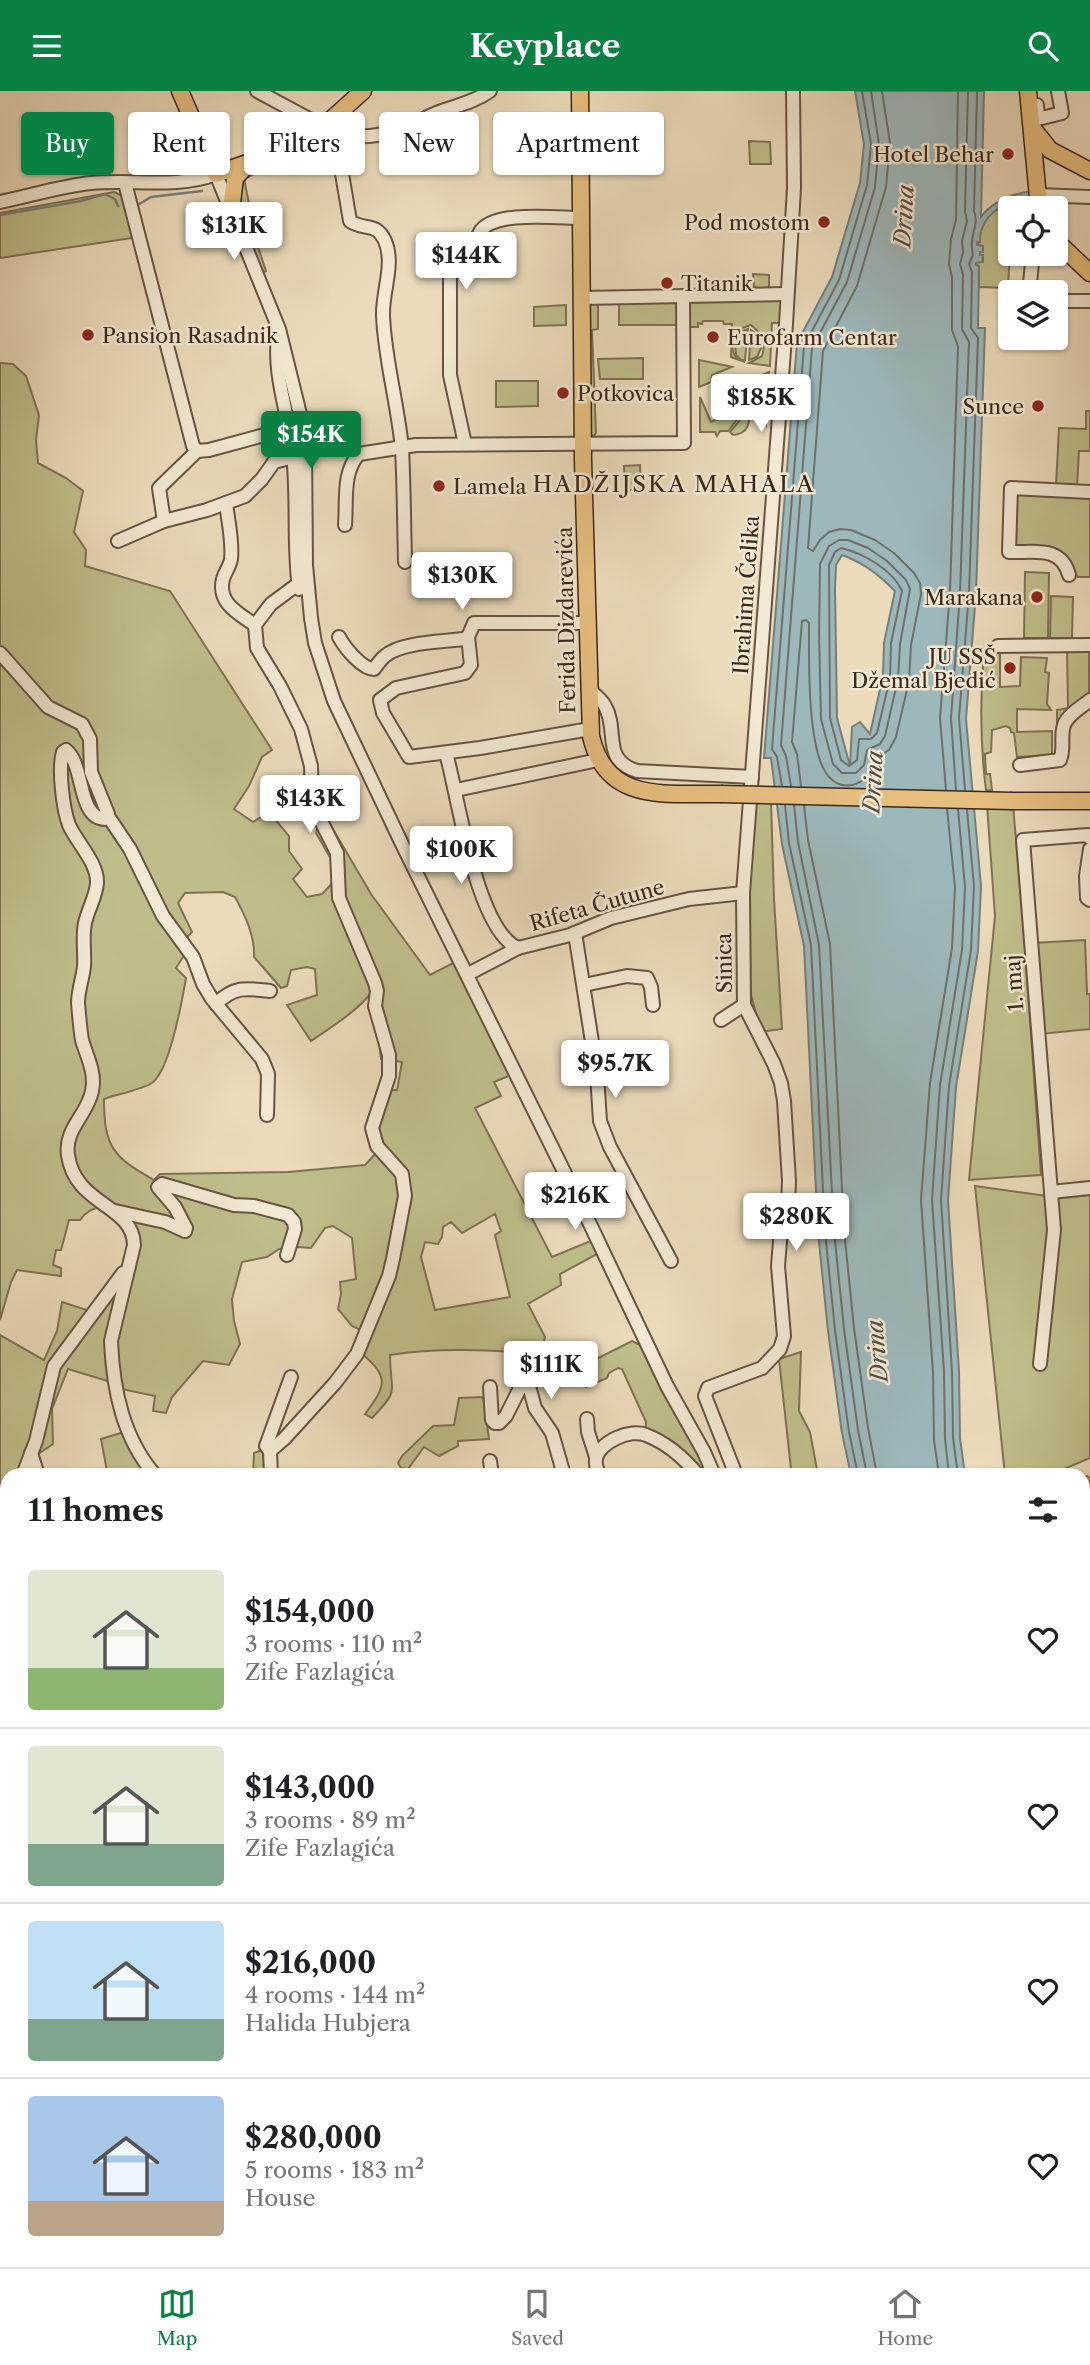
<!DOCTYPE html>
<meta charset="utf-8">
<style>
body{margin:0;font-family:"Libre Caslon Text",serif;background:#f2f2f2;color:#202124;height:100vh;display:flex;flex-direction:column;font-size:26px;white-space:nowrap}
*{box-sizing:border-box;margin:0}
p{font-size:23px;color:#757577}
.icon{flex:none;width:38px;height:38px;fill:none;stroke:currentColor;stroke-width:2;stroke-linecap:round;stroke-linejoin:round}
.map{position:relative;flex:1;overflow:hidden}
.side{position:absolute;left:0px;top:1377px;width:1090px;height:800px;display:flex;flex-direction:column;background:#fff;border-radius:21px 21px 0 0;box-shadow:0 2px 5px #0004}
.side>*{flex:none}
.top-card{position:absolute;left:21px;top:21px;width:700px;height:63px;display:flex;gap:14px}
.buttons{position:absolute;left:998px;top:105px;display:grid;gap:14px}
.buttons a{display:grid;place-items:center;width:70px;height:70px;border-radius:7px;background:#fff;box-shadow:0 2px 5px #0004;font-size:35px}
.price{position:absolute;translate:-50% -60px;padding:0 16px;border-radius:7px;background:#fff;color:#222;font-size:23px;line-height:46px;filter:drop-shadow(0 2px 4px #0008)}
.price::after{content:'';position:absolute;left:50%;top:42px;width:21px;height:16px;margin-left:-10px;background:inherit;clip-path:polygon(0 0,100% 0,50% 100%)}
.price.on{background:#0b8043;color:#fff}
ul{padding:0;list-style:none}
li{display:flex;align-items:center;gap:21px;height:175px;padding:0 28px}
li+li{border-top:2px solid #e0e0e0}
li span{display:grid;place-items:center;flex:none;width:196px;height:140px;border-radius:7px;color:#555}
li>.icon{margin-inline-start:auto}
span .icon{width:84px;height:84px;fill:#fffc;stroke-width:1}
li b{font-size:30px}
h2{display:flex;justify-content:space-between;align-items:center;height:84px;padding:0 28px;font-size:30px}
.pill{padding:0 24px;border-radius:7px;background:#fff;box-shadow:0 2px 5px #0004;font-size:24px;line-height:63px}
.pill.on{background:#0b8043;color:#fff}
header{display:flex;justify-content:space-between;align-items:center;height:91px;padding:0 28px;background:#0b8043;color:#fff;font-size:32px;font-weight:700}
.tab-bar{display:flex;justify-content:space-around;align-items:center;height:98px;border-top:2px solid #e0e0e0;background:#fff;font-size:19px;color:#757577}
.tab-bar a{display:grid;justify-items:center;gap:4px}
.tab-bar .on{color:#0b8043}
.map>svg:first-child{display:block}
</style>
<header><svg class="icon" aria-label="menu" viewBox="0 0 24 24"><path d="M4 6h16M4 12h16M4 18h16"/></svg>Keyplace<svg class="icon" aria-label="search" viewBox="0 0 24 24"><circle cx="10" cy="10" r="6"/><path d="M15 15l6 6"/></svg></header>
<div class="map">
<svg width="1090" height="2176" viewBox="0 0 1090 2176">
<rect width="100%" height="100%" fill="#ebdbbb"/>
<filter id="stains"><feTurbulence type="fractalNoise" baseFrequency=".00286" numOctaves="4"/><feColorMatrix values="0 0 0 0 .2 0 0 0 0 .09 0 0 0 0 .02 0 0 0 .5 -.17"/></filter>
<radialGradient id="worn" r=".72"><stop offset=".6" stop-color="#630" stop-opacity="0"/><stop offset="1" stop-color="#630" stop-opacity=".3"/></radialGradient>
<!-- green -->
<g fill="#bfbe8b" stroke="#7e7252" stroke-width="2" fill-rule="evenodd">
<polygon points="327,43 331,47 328,53 300,59 244,88 258,156 266,180 260,182 239,130 236,109 244,83"/>
<polygon points="749,50 770,51 771,73 750,73"/>
<polygon points="114,101 123,105 132,147 0,167 0,122"/>
<path d="M1007,114C1012,122 1005,141 1004,153L1010,155L1008,197L979,196V175L976,174V171H983V164H980V161L983,160V155L978,154C979,151 979,147 979,143C981,128 993,119 1007,114Z"/>
<polygon points="753,183 769,184 769,200 760,201 754,195"/>
<path d="M781,206L784,232H772L770,275L749,272L762,265C767,247 762,244 751,234L739,238C730,250 729,267 745,271L731,266L732,233H724L723,230H703L702,233L698,232V236H687L688,208Z"/>
<polygon points="676,210 678,213 679,234 619,234 619,211"/>
<polygon points="590,211 598,211 598,238 592,239 596,342 594,345 589,343 587,214"/>
<polygon points="566,214 566,234 534,235 534,216"/>
<polygon points="748,238 745,269 741,269 736,264 735,250 739,241"/>
<polygon points="751,239 760,245 761,257 757,266 749,269"/>
<polygon points="643,267 643,288 600,288 598,268"/>
<polygon points="699,269 728,275 732,276 712,284 711,291 699,296"/>
<path d="M0,272L13,273L26,285L39,324L36,349L38,372L66,387L83,400L74,441L86,459L85,475L170,500L272,659L262,666L249,695L234,718L253,731L269,721L289,745V760L302,778L293,788L307,806L322,803L340,784L316,742L318,736L313,726L323,721L371,803L430,884L455,871L511,984L494,991L501,1005L475,1017L552,1166L593,1149L599,1162L560,1183L561,1194L528,1213L545,1246L541,1263C491,1259 439,1256 390,1264C390,1303 401,1297 372,1327L365,1323C386,1295 390,1286 361,1262L363,1240L352,1235L338,1218L341,1203L340,1191L356,1188L352,1147L333,1135L325,1137L311,1157L298,1156L279,1158L267,1166L242,1171L232,1208L234,1230L240,1253L229,1274L203,1270L172,1306L166,1322L153,1320L155,1305L112,1296L111,1291L68,1278L52,1318L53,1353L35,1365L56,1279L131,1176L133,1136L131,1121C110,1117 94,1110 80,1129H69L61,1159H56L53,1174L61,1177V1185L17,1179L11,1191L0,1229ZM223,801L235,806C245,824 255,845 254,866L281,897L287,895L291,879L307,876L315,878L317,904L287,914L311,950C333,935 356,921 373,900L381,968L402,971L397,999H380L377,1061L365,1074L288,1081L160,1083L154,1089C113,1066 104,1056 104,1008C115,1004 143,998 152,992C170,979 182,910 186,887L176,877L190,855L186,847L192,841L178,812L185,802ZM495,1123L501,1140L495,1144L510,1206L435,1219L421,1166L425,1151L438,1153L442,1146L443,1136L451,1131L462,1142Z"/>
<path d="M769,281L766,334C757,322 751,307 751,292L755,287Z"/>
<polygon points="496,290 538,290 538,315 496,316"/>
<polygon points="700,306 711,331 748,315 728,340 720,340 717,345 715,341 700,341"/>
<path d="M750,317C750,331 749,343 733,344L730,341Z"/>
<polygon points="1086,320 1090,320 1090,360 1079,360 1077,396 1056,395 1059,337 1086,338"/>
<polygon points="640,374 641,399 625,399 624,375"/>
<polygon points="1016,401 1090,405 1090,486 1078,486 1061,462 1014,459"/>
<polygon points="1025,481 1049,482 1048,547 1024,547"/>
<polygon points="1051,505 1073,506 1072,547 1050,547"/>
<polygon points="1067,557 1089,557 1089,605 1057,635 1057,619 1068,617"/>
<path d="M1000,558V596L1020,595L1021,566L1047,567L1045,581L1049,582L1047,613L1051,619L1017,618V641L1052,640V664L1017,666L1014,642L1011,641L1010,637L1006,635L992,639L991,661L985,663L986,683H990L992,699H986C980,652 980,606 984,559Z"/>
<polygon points="753,709 771,710 774,808 782,938 761,941 745,881"/>
<polygon points="987,714 1013,714 1023,831 1041,1084 969,1089 995,825"/>
<polygon points="1085,849 1087,903 1090,903 1090,938 1041,943 1033,852"/>
<polygon points="975,1095 1062,1107 1090,1104 1090,1367 1050,1384 1005,1384"/>
<polygon points="62,1211 90,1220 45,1300 19,1384 7,1384 7,1421 0,1420 0,1244 44,1269 57,1240"/>
<polygon points="632,1250 640,1254 710,1384 693,1384 684,1374 645,1346 646,1331 622,1278 618,1277 609,1282 607,1287 586,1296 578,1277"/>
<polygon points="801,1261 799,1320 810,1341 818,1384 790,1384 791,1378 779,1268"/>
<polygon points="483,1306 489,1348 458,1350 458,1355 439,1365 424,1356 408,1378 401,1377 398,1372 402,1365 433,1335 454,1334 459,1307"/>
<polygon points="124,1341 152,1384 95,1384 107,1380 101,1348"/>
<polygon points="262,1359 265,1363 267,1384 253,1384 254,1362"/>
<polygon points="1087,1385 1090,1387 1090,1450 1083,1453 1083,1387"/>
<polygon points="7,1464 7,2170 97,2170 89,2176 0,2175 0,1481"/>
<polygon points="1083,1895 1090,1907 1090,2176 889,2176 893,2170 1083,2170"/>
<polygon points="552,2170 705,2170 698,2176 541,2176"/>
</g>
<!-- water -->
<g fill="#9db8bb" stroke="#777e7a" stroke-width="2" fill-rule="evenodd">
<path d="M855,0H984L981,126C993,110 1012,103 1032,100V106C1007,109 979,123 980,151H977V154L983,155V161H980V164H983L982,171L976,172V174L979,175L978,237H985L976,502L966,628L981,795L978,860L956,996L948,1109L959,1280L960,1347L965,1384H851L842,1342L828,1240L818,1141L804,855L782,753L771,667H764L797,252L832,186L860,92L864,53ZM842,464C864,472 878,483 895,500L884,552L883,585L870,643L860,631L852,636L850,675L837,627L835,497L836,474Z"/>
<polygon points="1083,1683 1090,1688 1090,1825 1083,1819"/>
</g>
<g fill="none" stroke-linecap="round" stroke-linejoin="round">
<!-- shore -->
<g stroke="#6d706a" stroke-width="2">
<polygon points="839,449 848,449 868,457 887,470 906,489 910,498 900,553 898,588 885,645 880,653 867,659 864,674 856,682 842,682 833,673 821,628 819,544 820,473 829,455"/>
<path d="M841,457C863,462 893,479 902,500L891,552L890,587L877,642L871,648H859L857,669L849,675L841,669L830,627L829,474L835,461Z"/>
<polyline points="782,695 777,666 772,658 804,255 839,189 867,94 871,53 862,0"/>
<polyline points="791,695 786,665 781,654 812,257 847,191 875,96 879,53 871,0"/>
<path d="M801,695L797,663L792,651L802,530L806,529L809,532C809,567 807,654 826,682C843,707 872,691 877,667L889,659L896,646L909,590L911,554L921,503L920,492L914,482L894,462L875,449L851,439L840,438L829,441L820,449L813,460L808,457L823,260L857,195L886,96L890,52L882,0"/>
<polyline points="946,699 940,627 950,501 958,255 952,239 952,186 949,173 951,148 956,129 958,0"/>
<polyline points="956,699 951,627 960,502 969,251 962,238 963,183 960,173 963,162 962,150 967,130 965,120 968,0"/>
<path d="M965,699L959,627L969,502L978,247L971,237L972,181L969,173L973,164C968,144 980,135 974,120L977,0"/>
<polyline points="785,714 789,752 811,854 825,1141 835,1239 849,1341 858,1384"/>
<polyline points="794,714 798,751 819,854 834,1140 844,1238 858,1339 867,1384"/>
<polyline points="804,715 808,749 830,853 844,1139 854,1237 868,1337 877,1384"/>
<polyline points="939,1384 934,1349 933,1281 921,1109 930,992 952,857 955,796 947,718"/>
<polyline points="949,1384 945,1348 944,1280 932,1109 940,994 962,859 965,796 958,718"/>
<polyline points="958,1384 953,1347 952,1280 941,1109 949,995 971,859 974,795 967,719"/>
</g>
<!-- stream -->
<g stroke="#777e7a" stroke-width="2.5">
<polyline points="136,115 151,106 202,100"/>
<polyline points="0,124 81,110 105,103 115,108 118,115"/>
</g>
<defs>
<g id="minor">
<polyline points="257,0 324,36"/>
<polyline points="1037,14 1038,28 1062,22 1058,0"/>
<path d="M332,29L340,45L338,59L350,130C363,140 376,130 385,150C395,173 382,201 383,225C385,270 398,314 402,358C404,396 404,434 405,471"/>
<path d="M340,45C364,47 387,45 410,35C418,32 426,26 434,23C453,15 473,12 490,0"/>
<polyline points="125,92 193,355 197,360 209,359 290,337"/>
<polyline points="1037,104 1090,106"/>
<path d="M0,111C30,105 61,95 91,92C134,88 175,98 216,83L279,238L300,323L305,355L306,474L311,527L315,552L334,610L402,753L590,1133L667,1295L704,1361L714,1384"/>
<polyline points="1029,201 1033,163"/>
<polyline points="582,207 786,203"/>
<polyline points="1055,210 1090,210"/>
<path d="M278,246C273,284 289,324 293,363C298,408 293,453 299,498"/>
<path d="M465,353L450,284V183C454,180 460,180 465,176C477,168 473,153 480,141C493,119 558,127 581,127"/>
<path d="M226,412C228,430 233,450 231,468C230,475 225,481 223,488C217,512 238,522 255,534"/>
<polyline points="164,430 159,397 197,360"/>
<path d="M345,434C347,410 342,381 359,363L416,354L684,352L683,206"/>
<polyline points="118,450 164,430 207,419 245,405 262,388 274,371 294,366"/>
<path d="M1069,484C1061,454 1034,462 1009,461L1011,397L1090,401"/>
<path d="M339,546C345,557 362,578 374,578C377,574 381,568 385,565C401,551 442,551 463,548L468,546L474,532H589"/>
<polyline points="468,546 471,574 465,582 396,597 380,609 383,622 409,666 480,657 590,638"/>
<polyline points="998,555 1090,554"/>
<path d="M0,562L48,616L82,633L90,648L91,681L108,723L105,728C77,727 85,674 66,659L63,661C58,678 63,718 69,734C77,752 98,772 97,792C96,806 88,818 85,832C82,847 85,860 84,875C83,887 78,899 78,912C79,923 80,937 82,949C87,966 96,982 92,1000C88,1023 64,1038 68,1064C75,1115 133,1113 134,1154L111,1250C113,1299 123,1347 155,1384"/>
<path d="M590,599C595,604 602,609 605,615C619,640 601,669 637,680L752,686"/>
<path d="M446,662C458,704 476,839 518,857"/>
<path d="M1020,674L1060,669C1065,657 1060,646 1064,634C1068,623 1082,616 1090,609"/>
<polyline points="456,699 598,669"/>
<polyline points="108,725 130,758 163,825 193,866 203,893 212,908 262,968 268,983 267,1024"/>
<polyline points="1090,758 1086,785 1087,807 1090,809"/>
<polyline points="575,842 597,983 600,1030 610,1056 671,1170"/>
<polyline points="468,883 518,857 570,844 611,827 689,808 743,802"/>
<polyline points="584,894 627,885 647,887 651,896 653,914"/>
<path d="M216,913C234,895 246,897 270,900"/>
<polyline points="721,929 744,914 743,802 786,233 794,97 793,0"/>
<polyline points="1051,1101 1090,1097"/>
<polyline points="115,1120 165,1131 185,1140"/>
<polyline points="185,1140 186,1137 175,1116 158,1096 162,1093 234,1114 254,1115 288,1124 294,1131 295,1138 287,1164"/>
<polyline points="1040,1273 1054,1139 1023,749 1088,744 1090,747"/>
<polyline points="490,1296 492,1329 495,1332 499,1332 506,1325 522,1293 524,1290 528,1291 535,1317 552,1342 564,1384"/>
<polyline points="587,1328 588,1341 596,1366"/>
<polyline points="270,1360 266,1355 291,1286"/>
<polyline points="31,1362 38,1384"/>
<polyline points="490,1370 492,1384"/>
<polyline points="23,1384 36,1350 54,1275 123,1182"/>
<polyline points="271,1384 270,1360 284,1348 335,1292 357,1263 389,1185 393,1168 405,1105 402,1083 377,1055 372,1037 389,985 389,964 375,915 377,900 375,892 339,807 337,762 312,712 311,675 301,638 280,595 257,557 255,534 271,513 298,493"/>
<path d="M600,1384C597,1379 595,1374 596,1368C599,1351 631,1337 646,1344C667,1352 684,1367 698,1384"/>
<polyline points="736,1384 705,1305 708,1297 762,1277 780,1258 784,1245 778,1175 781,1138 788,1114 789,1090 784,1010 781,992 774,973 744,914"/>
<polyline points="0,1472 7,1453"/>
<polyline points="0,1611 7,1620"/>
<polyline points="1083,1621 1090,1627"/>
<polyline points="1083,1882 1090,1893"/>
<polyline points="0,1926 7,1923"/>
</g>
<g id="major">
<polyline points="180,0 216,83 284,59 314,44 363,0"/>
<path d="M580,0L583,369L591,645C606,713 666,702 721,703"/>
<polyline points="1028,0 1039,117"/>
<polyline points="1034,39 1050,59 1090,80"/>
<polyline points="231,119 235,87 249,72"/>
<polyline points="1055,149 1090,182"/>
<polyline points="1012,710 1090,710"/>
</g>
</defs>
<!-- minor casing -->
<use href="#minor" stroke="#685442" stroke-width="16"/>
<!-- major casing -->
<use href="#major" stroke="#3d2719" stroke-width="19"/>
<!-- minor -->
<use href="#minor" stroke="#f2e8d3" stroke-width="12"/>
<!-- major -->
<use href="#major" stroke="#e6be7e" stroke-width="16"/>
<defs>
<polyline id="major-bridge" points="721,703 1012,710"/>
</defs>
<!-- major-bridge casing -->
<use href="#major-bridge" stroke="#3d2719" stroke-width="19" stroke-linecap="butt"/>
<!-- major-bridge -->
<use href="#major-bridge" stroke="#e6be7e" stroke-width="16"/>
</g>
<!-- markers -->
<g fill="#8f2418" stroke="#f2e8d3" stroke-width="2.5">
<circle cx="1008" cy="63" r="7"/>
<circle cx="824" cy="131" r="7"/>
<circle cx="667" cy="192" r="7"/>
<circle cx="88" cy="244" r="7"/>
<circle cx="713" cy="246" r="7"/>
<circle cx="563" cy="302" r="7"/>
<circle cx="1038" cy="315" r="7"/>
<circle cx="439" cy="395" r="7"/>
<circle cx="1037" cy="506" r="7"/>
<circle cx="1010" cy="577" r="7"/>
</g>
<g text-anchor="middle" dominant-baseline="central" stroke-width="5" stroke-linejoin="round" paint-order="stroke">
<!-- poi labels -->
<g font-size="21" fill="#3d2719" stroke="#f2e8d3" text-anchor="end">
<text x="994" y="63">Hotel Behar</text>
<text x="810" y="131">Pod mostom</text>
<text x="681" y="192" text-anchor="start">Titanik</text>
<text x="102" y="244" text-anchor="start">Pansion Rasadnik</text>
<text x="727" y="246" text-anchor="start">Eurofarm Centar</text>
<text x="577" y="302" text-anchor="start">Potkovica</text>
<text x="1024" y="315">Sunce</text>
<text x="453" y="395" text-anchor="start">Lamela</text>
<text x="1023" y="506">Marakana</text>
<text x="996" y="565">JU SSŠ<tspan x="996" dy="24">Džemal Bjedić</tspan></text>
</g>
<!-- street labels -->
<g font-size="21" fill="#3d2719" stroke="#f2e8d3">
<text transform="translate(746 504) rotate(-86)">Ibrahima Čelika</text>
<text transform="translate(566 529) rotate(-91)">Ferida Dizdarevića</text>
<text transform="translate(597 814) rotate(-16)">Rifeta Čutune</text>
<text transform="translate(724 872) rotate(-91)">Sinica</text>
<text transform="translate(1014 892) rotate(-94)">1. maj</text>
</g>
<!-- water labels -->
<g font-size="23" font-style="italic" fill="#554b42" stroke="#f2e8d3">
<text transform="translate(904 125) rotate(-87)">Drina</text>
<text transform="translate(873 691) rotate(-87)">Drina</text>
<text transform="translate(877 1260) rotate(-95)">Drina</text>
</g>
<!-- neighbourhood labels -->
<g font-size="23" letter-spacing="2" fill="#3d2719" stroke="#f2e8d3">
<text x="674" y="393">HADŽIJSKA MAHALA</text>
</g>
</g>
<rect width="100%" height="100%" filter="url(#stains)"/>
<rect width="100%" height="100%" fill="url(#worn)"/>
</svg>
<div class="buttons">
<a><svg class="icon" aria-label="locate" viewBox="0 0 24 24"><circle cx="12" cy="12" r="6"/><path d="M12 2v4M12 18v4M2 12h4M18 12h4"/></svg></a>
<a><svg class="icon" aria-label="layers" viewBox="0 0 24 24"><path d="M12 4l9 5-9 5-9-5zM3 14l9 5 9-5"/></svg></a>
</div>
<b class="price" style="left:234px;top:171px">$131K</b>
<b class="price" style="left:466px;top:201px">$144K</b>
<b class="price" style="left:761px;top:343px">$185K</b>
<b class="price on" style="left:311px;top:380px">$154K</b>
<b class="price" style="left:462px;top:521px">$130K</b>
<b class="price" style="left:310px;top:744px">$143K</b>
<b class="price" style="left:461px;top:795px">$100K</b>
<b class="price" style="left:615px;top:1009px">$95.7K</b>
<b class="price" style="left:575px;top:1141px">$216K</b>
<b class="price" style="left:796px;top:1162px">$280K</b>
<b class="price" style="left:551px;top:1310px">$111K</b>
<div class="top-card">
<a class="pill on">Buy</a>
<a class="pill">Rent</a>
<a class="pill">Filters</a>
<a class="pill">New</a>
<a class="pill">Apartment</a>
</div>
<section class="side">
<h2>11 homes<svg class="icon" aria-label="filters" viewBox="0 0 24 24"><path d="M4 7h16M4 17h16"/><circle cx="9" cy="7" r="2"/><circle cx="15" cy="17" r="2"/></svg></h2>
<ul>
<li><span style="background:linear-gradient(#dfe7d0 70%,#8fb573 0)"><svg class="icon" aria-label="home" viewBox="0 0 24 24"><path d="M3 11l9-7 9 7M6 9v11h12V9"/></svg></span><div><b>$154,000</b><p>3 rooms · 110 m²</p><p>Zife Fazlagića</p></div><svg class="icon" aria-label="heart" viewBox="0 0 24 24"><path d="M12 20l-8-8c-3-5 5-10 8-4 3-6 11-1 8 4z"/></svg></li>
<li><span style="background:linear-gradient(#dfe7d0 70%,#7fa58c 0)"><svg class="icon" aria-label="home" viewBox="0 0 24 24"><path d="M3 11l9-7 9 7M6 9v11h12V9"/></svg></span><div><b>$143,000</b><p>3 rooms · 89 m²</p><p>Zife Fazlagića</p></div><svg class="icon" aria-label="heart" viewBox="0 0 24 24"><path d="M12 20l-8-8c-3-5 5-10 8-4 3-6 11-1 8 4z"/></svg></li>
<li><span style="background:linear-gradient(#bfe0f5 70%,#7fa58c 0)"><svg class="icon" aria-label="home" viewBox="0 0 24 24"><path d="M3 11l9-7 9 7M6 9v11h12V9"/></svg></span><div><b>$216,000</b><p>4 rooms · 144 m²</p><p>Halida Hubjera</p></div><svg class="icon" aria-label="heart" viewBox="0 0 24 24"><path d="M12 20l-8-8c-3-5 5-10 8-4 3-6 11-1 8 4z"/></svg></li>
<li><span style="background:linear-gradient(#a9c7e8 75%,#b9a48a 0)"><svg class="icon" aria-label="home" viewBox="0 0 24 24"><path d="M3 11l9-7 9 7M6 9v11h12V9"/></svg></span><div><b>$280,000</b><p>5 rooms · 183 m²</p><p>House</p></div><svg class="icon" aria-label="heart" viewBox="0 0 24 24"><path d="M12 20l-8-8c-3-5 5-10 8-4 3-6 11-1 8 4z"/></svg></li>
</ul>
</section>
</div>
<nav class="tab-bar">
<a class="on"><svg class="icon" aria-label="map" viewBox="0 0 24 24"><path d="M3 6l6-2 6 2 6-2v14l-6 2-6-2-6 2zM9 4v14M15 6v14"/></svg>Map</a>
<a><svg class="icon" aria-label="saved" viewBox="0 0 24 24"><path d="M7 4h10v16l-5-4-5 4z"/></svg>Saved</a>
<a><svg class="icon" aria-label="home" viewBox="0 0 24 24"><path d="M3 11l9-7 9 7M6 9v11h12V9"/></svg>Home</a>
</nav>
